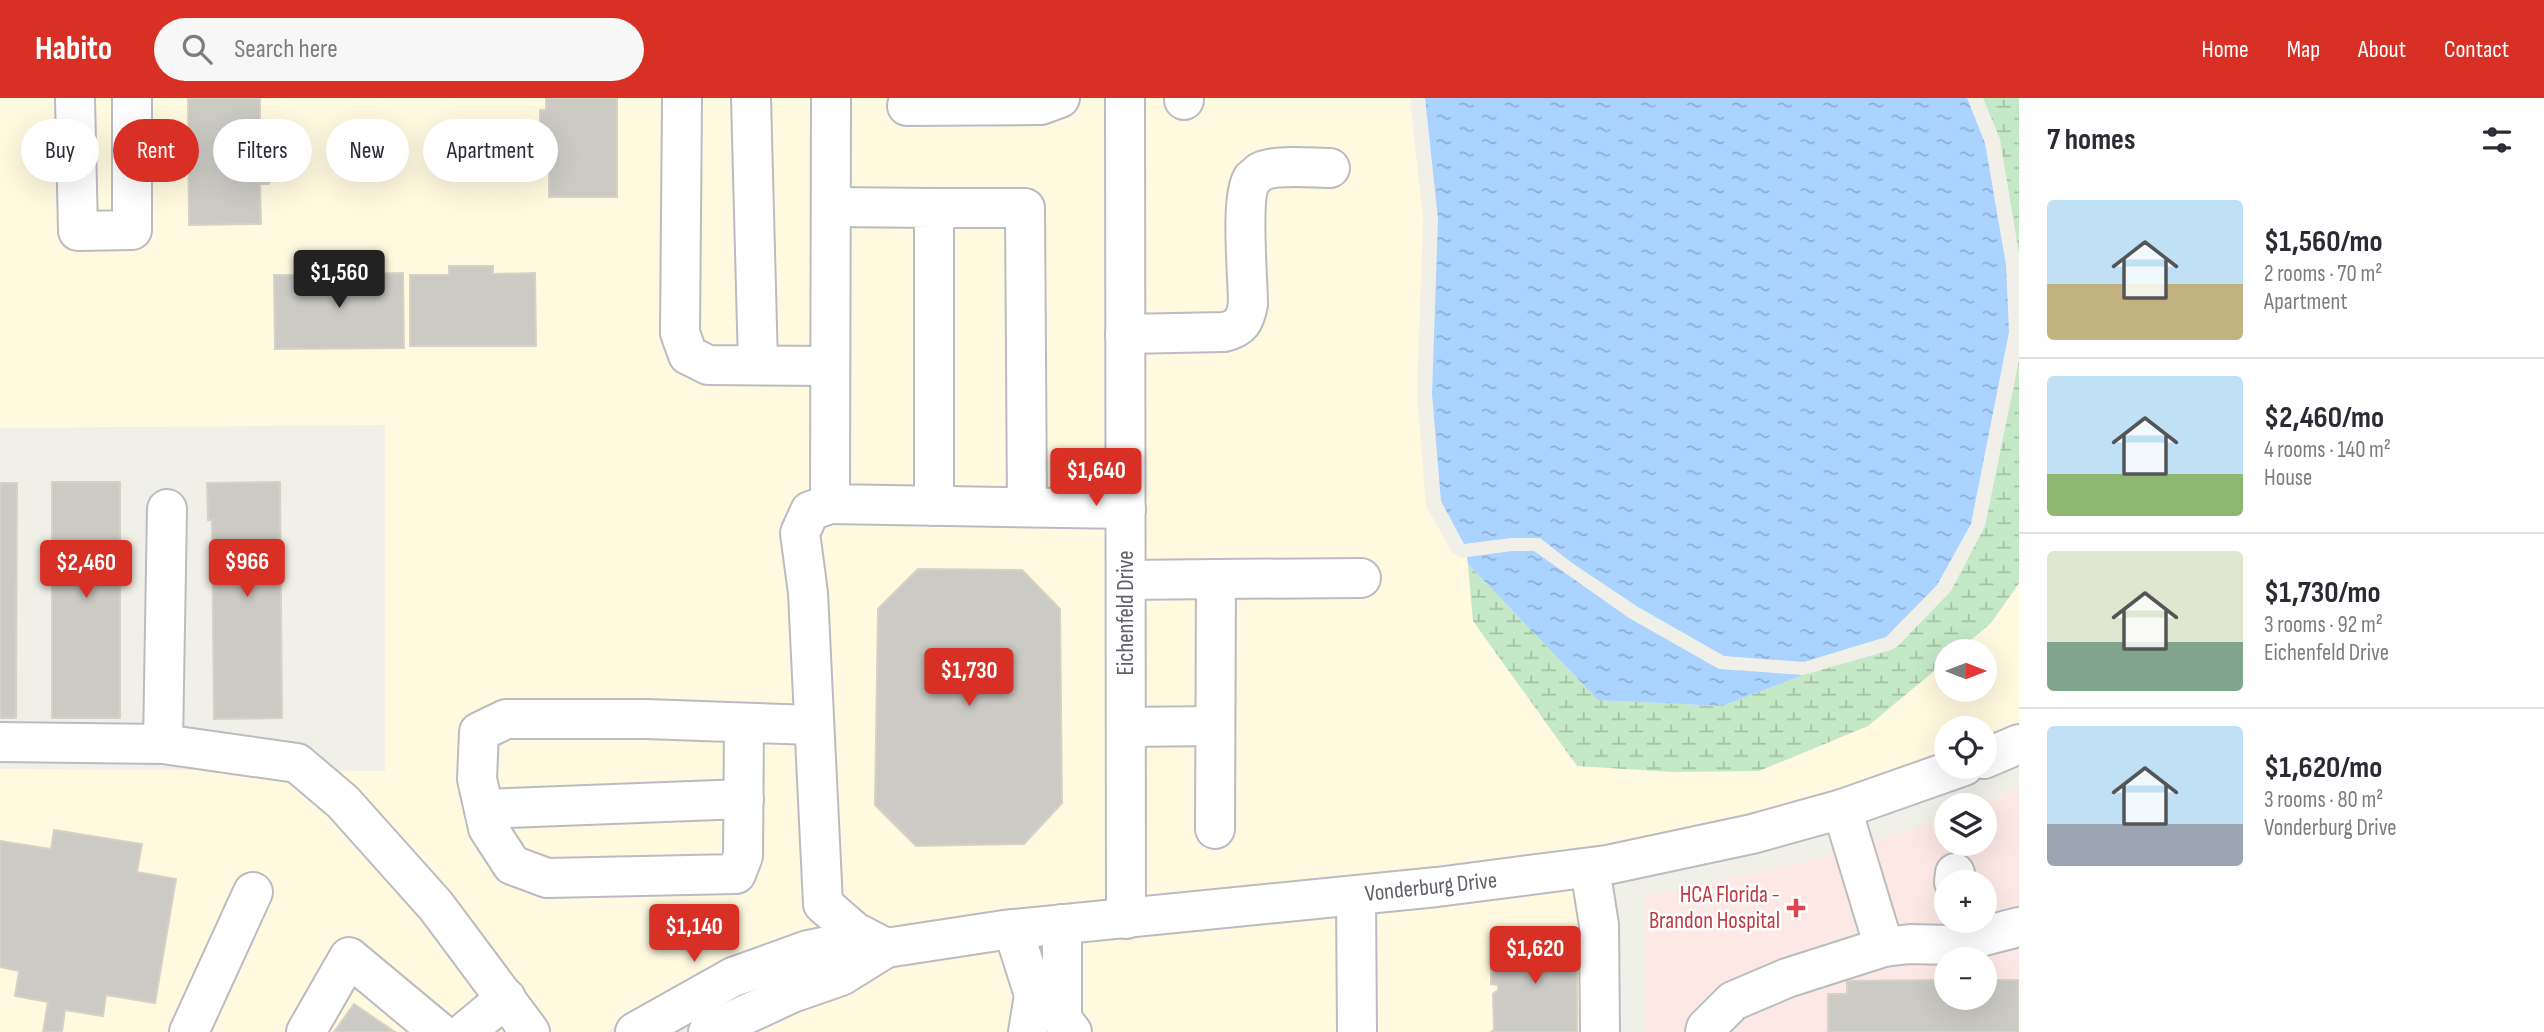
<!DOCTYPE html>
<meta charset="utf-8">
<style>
body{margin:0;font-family:"Sofia Sans Condensed",sans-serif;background:#f7f7f7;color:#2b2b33;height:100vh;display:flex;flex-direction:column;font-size:26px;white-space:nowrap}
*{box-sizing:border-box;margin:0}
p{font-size:23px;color:#7c7c81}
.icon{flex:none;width:38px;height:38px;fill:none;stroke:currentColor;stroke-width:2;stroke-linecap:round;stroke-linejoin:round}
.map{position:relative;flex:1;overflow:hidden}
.sheet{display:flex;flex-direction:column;background:#fff;width:525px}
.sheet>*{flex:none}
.guide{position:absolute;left:21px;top:21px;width:665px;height:63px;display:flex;gap:14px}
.needle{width:46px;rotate:90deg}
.tools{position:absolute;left:1934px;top:541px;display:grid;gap:14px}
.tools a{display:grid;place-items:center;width:63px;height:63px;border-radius:50%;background:#fff;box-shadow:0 7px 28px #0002;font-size:35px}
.price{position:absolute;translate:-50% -60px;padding:0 16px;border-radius:7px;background:#d93025;color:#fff;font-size:23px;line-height:46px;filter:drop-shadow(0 2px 4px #0008)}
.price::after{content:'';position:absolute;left:50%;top:42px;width:21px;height:16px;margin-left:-10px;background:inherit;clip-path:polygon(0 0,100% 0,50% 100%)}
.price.selected{background:#222;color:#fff}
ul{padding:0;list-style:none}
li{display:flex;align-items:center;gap:21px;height:175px;padding:0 28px}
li+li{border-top:2px solid #e1e1e2}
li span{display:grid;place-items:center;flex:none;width:196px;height:140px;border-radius:7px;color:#555}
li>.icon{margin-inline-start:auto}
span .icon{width:84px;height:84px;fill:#fffc;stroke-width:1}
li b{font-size:30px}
h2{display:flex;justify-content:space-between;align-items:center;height:84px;padding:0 28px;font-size:30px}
.pill{padding:0 24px;border-radius:32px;background:#fff;box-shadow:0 7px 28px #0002;font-size:24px;line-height:63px}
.pill.selected{background:#d93025;color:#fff}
header{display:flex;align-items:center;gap:42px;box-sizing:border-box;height:98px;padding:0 35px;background:#d93025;color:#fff}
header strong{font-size:33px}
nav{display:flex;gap:38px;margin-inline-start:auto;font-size:24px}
.search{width:490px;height:63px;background:#f7f7f7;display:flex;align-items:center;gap:18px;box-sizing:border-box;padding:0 24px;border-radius:38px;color:#7c7c81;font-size:26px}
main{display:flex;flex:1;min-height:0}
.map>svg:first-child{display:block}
</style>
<header>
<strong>Habito</strong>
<div class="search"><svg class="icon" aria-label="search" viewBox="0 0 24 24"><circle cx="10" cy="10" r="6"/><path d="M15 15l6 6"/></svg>Search here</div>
<nav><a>Home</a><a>Map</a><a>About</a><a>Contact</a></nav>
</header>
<main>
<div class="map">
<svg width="2019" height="934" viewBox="0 0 2019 934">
<defs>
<pattern id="wetland-marsh" width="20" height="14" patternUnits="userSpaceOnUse" patternTransform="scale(1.75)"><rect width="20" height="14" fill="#c4e9c7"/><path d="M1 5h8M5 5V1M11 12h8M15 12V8" fill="none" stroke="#a2c0a5"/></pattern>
<pattern id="water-ripples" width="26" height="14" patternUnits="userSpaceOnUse" patternTransform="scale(1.75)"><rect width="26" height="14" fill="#aad3ff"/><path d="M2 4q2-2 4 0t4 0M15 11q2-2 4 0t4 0" fill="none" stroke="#8eafd2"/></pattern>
</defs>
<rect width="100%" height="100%" fill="#f1f0e8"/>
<!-- commercial -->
<g fill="#fffadf">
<polygon points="0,0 1107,0 1108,807 893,833 890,828 881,834 624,922 607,934 0,934 0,671 385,673 385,327 0,330"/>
<polygon points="1142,0 1410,0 1423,121 1417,297 1426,408 1453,456 1461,460 1467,459 1473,523 1577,668 1868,628 1946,563 1946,592 1984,592 1984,553 1958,553 1991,525 2019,485 2019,628 1985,644 1984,630 1946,630 1946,658 1748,721 1548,760 1144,803"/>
<polygon points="1602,783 1607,934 744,934 891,866 902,867 961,852"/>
</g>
<!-- medical -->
<path fill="#fce9e5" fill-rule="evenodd" d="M2019,690V934H1646L1645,798L1802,765L1946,721V746H1984V707H1979ZM1946,784H1984V822H1946ZM1946,861H1984V900H1946Z"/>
<!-- wetland -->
<g fill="url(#wetland-marsh)">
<polygon points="1983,0 2019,0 2019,156 2000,41"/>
<polygon points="2019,262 2019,485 1991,525 1958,553 1946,553 1946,563 1868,628 1759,673 1672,674 1577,668 1473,523 1468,466 1598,602 1722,608 1803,577 1891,552 1898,548 1951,493 1985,428"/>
</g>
<!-- water -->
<g fill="url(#water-ripples)">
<polygon points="1425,0 1967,0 1985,45 2006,167 2009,234 1971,426 1937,487 1886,539 1804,564 1724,558 1638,509 1572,465 1540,440 1511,440 1464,446 1441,403 1432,296 1438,121"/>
<polygon points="1512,453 1534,453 1629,520 1719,571 1803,577 1722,608 1598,602 1468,466 1467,459"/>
</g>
<!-- building -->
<g fill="#cccac5" stroke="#d6d2c5" stroke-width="2">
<polygon points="188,0 260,0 260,38 269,38 269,86 260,86 261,126 189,127"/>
<polygon points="546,0 617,0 617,99 549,99 549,52 540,52 540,12 546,12"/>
<polygon points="316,167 362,167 362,176 403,175 404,250 275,251 274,177 316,177"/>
<polygon points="449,168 493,168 493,176 535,175 536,248 410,248 410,177 449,177"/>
<rect x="52" y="384" width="68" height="236"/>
<polygon points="280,384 282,620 214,621 212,422 208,422 207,385"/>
<polygon points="0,385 17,385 16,620 0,620"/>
<polygon points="918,471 1022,472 1060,511 1062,705 1024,746 916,748 875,707 878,511"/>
<polygon points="54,732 142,746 137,774 176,781 155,905 106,897 103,918 65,912 62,934 43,934 48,904 15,898 19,873 0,869 0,743 51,751"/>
<polygon points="1491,843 1577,843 1577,934 1491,934 1494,932 1493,896 1498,892 1498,887 1491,886"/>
<polygon points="1946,882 1946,900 1984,900 1984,882 2019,882 2019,934 1828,934 1828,896 1847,896 1847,883"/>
<polygon points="354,906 395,934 334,934"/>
</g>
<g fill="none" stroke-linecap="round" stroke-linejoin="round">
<defs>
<g id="minor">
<polyline points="75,0 78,133 132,132 132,0"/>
<polyline points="682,0 680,235 688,257 708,267 830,268"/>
<polyline points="751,0 758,267"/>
<polyline points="831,0 830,406 1126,411"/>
<polyline points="1125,0 1126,821"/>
<polyline points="1184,2 1184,0"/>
<polyline points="907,8 1041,7 1060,0"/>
<polyline points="831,109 934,110 934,408"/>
<polyline points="934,110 1025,110 1027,409"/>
<path d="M1125,236L1224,234C1241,230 1245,223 1248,206C1248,182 1240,99 1252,81C1252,81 1259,75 1260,74C1276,66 1312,70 1330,70"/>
<polyline points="830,406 810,413 800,435 808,495 823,806 855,834 884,849"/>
<polyline points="1216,481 1361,480"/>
<polyline points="1126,482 1216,481 1215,731"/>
<polyline points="744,625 743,758 736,776 547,780 512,767 488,730 477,681 479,634 506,621 646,621 814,627"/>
<polyline points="1126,629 1215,628"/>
<polyline points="0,644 163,646 297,665 343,704 436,808 530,934"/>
<polyline points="163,646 167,411"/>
<polyline points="1984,661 2019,646"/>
<polyline points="484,711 744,701"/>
<polyline points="1842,711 1884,849"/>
<polyline points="1590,770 1599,827 1600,934"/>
<polyline points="1954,784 1955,775"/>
<polyline points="1356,798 1357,934"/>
<polyline points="1062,826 1062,921 1072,934"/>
<polyline points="1013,831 1034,897 1028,934"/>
<polyline points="189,934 253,794"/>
<polyline points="306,934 349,859 439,934"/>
<polyline points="465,934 506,900"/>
<polyline points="635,934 733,879 808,852 832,847 886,850 1004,832 1437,789 1607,767 1752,736 1842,711 1964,668"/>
<polyline points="708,934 792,895 841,878 886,850"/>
<polyline points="1705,934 1706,930 1733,903 1787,880 1884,849 1910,846 1949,847 2019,829"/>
</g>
</defs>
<!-- minor casing -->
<use href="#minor" stroke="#babcc1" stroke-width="42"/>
<!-- minor -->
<use href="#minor" stroke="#fff" stroke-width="38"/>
</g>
<!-- markers -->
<path fill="#e0444e" stroke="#fff" stroke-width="2.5" d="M1792.5 799.5h7v7h7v7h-7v7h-7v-7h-7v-7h7z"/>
<g text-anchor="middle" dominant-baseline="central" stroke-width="5" stroke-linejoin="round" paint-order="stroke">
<!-- street labels -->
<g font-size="23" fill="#5f6268" stroke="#fff">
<text transform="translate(1126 515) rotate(-90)">Eichenfeld Drive</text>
<text transform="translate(1431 789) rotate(-6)">Vonderburg Drive</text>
</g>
<!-- health labels -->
<g font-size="23" fill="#be3a42" stroke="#fff" text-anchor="end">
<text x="1780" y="797">HCA Florida -<tspan x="1780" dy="26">Brandon Hospital</tspan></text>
</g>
</g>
</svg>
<div class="tools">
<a><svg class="needle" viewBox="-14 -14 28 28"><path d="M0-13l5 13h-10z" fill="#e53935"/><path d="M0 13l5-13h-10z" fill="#7c7c81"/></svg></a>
<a><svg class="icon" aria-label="locate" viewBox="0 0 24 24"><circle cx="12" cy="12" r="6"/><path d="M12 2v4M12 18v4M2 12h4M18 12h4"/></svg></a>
<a><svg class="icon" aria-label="layers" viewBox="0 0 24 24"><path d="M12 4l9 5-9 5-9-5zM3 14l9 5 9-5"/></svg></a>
<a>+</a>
<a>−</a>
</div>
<b class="price selected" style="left:339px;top:212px">$1,560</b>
<b class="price" style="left:1096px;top:410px">$1,640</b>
<b class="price" style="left:247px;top:501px">$966</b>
<b class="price" style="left:86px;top:502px">$2,460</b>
<b class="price" style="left:969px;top:610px">$1,730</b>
<b class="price" style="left:694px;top:866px">$1,140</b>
<b class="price" style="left:1535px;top:888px">$1,620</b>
<div class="guide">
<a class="pill">Buy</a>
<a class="pill selected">Rent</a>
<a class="pill">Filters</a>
<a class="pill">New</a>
<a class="pill">Apartment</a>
</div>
</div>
<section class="sheet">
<h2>7 homes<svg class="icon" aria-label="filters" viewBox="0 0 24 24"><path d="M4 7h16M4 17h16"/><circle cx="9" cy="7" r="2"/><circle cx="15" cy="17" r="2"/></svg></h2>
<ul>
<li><span style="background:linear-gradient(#bfe0f5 60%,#c2b280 0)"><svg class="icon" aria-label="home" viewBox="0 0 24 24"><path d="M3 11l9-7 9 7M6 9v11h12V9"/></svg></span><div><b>$1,560/mo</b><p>2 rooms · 70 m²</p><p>Apartment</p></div></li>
<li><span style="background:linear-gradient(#bfe0f5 70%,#8fb573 0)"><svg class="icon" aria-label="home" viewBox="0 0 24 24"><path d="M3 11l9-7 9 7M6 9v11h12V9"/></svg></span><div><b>$2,460/mo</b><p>4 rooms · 140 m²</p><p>House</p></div></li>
<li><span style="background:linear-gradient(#dfe7d0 65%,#7fa58c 0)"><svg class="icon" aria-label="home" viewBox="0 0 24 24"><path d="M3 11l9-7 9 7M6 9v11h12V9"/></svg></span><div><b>$1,730/mo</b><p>3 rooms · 92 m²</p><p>Eichenfeld Drive</p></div></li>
<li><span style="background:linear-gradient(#bfe0f5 70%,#9aa5b1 0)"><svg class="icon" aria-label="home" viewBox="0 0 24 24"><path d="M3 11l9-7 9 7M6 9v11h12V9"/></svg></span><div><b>$1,620/mo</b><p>3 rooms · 80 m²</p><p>Vonderburg Drive</p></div></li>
</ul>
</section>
</main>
